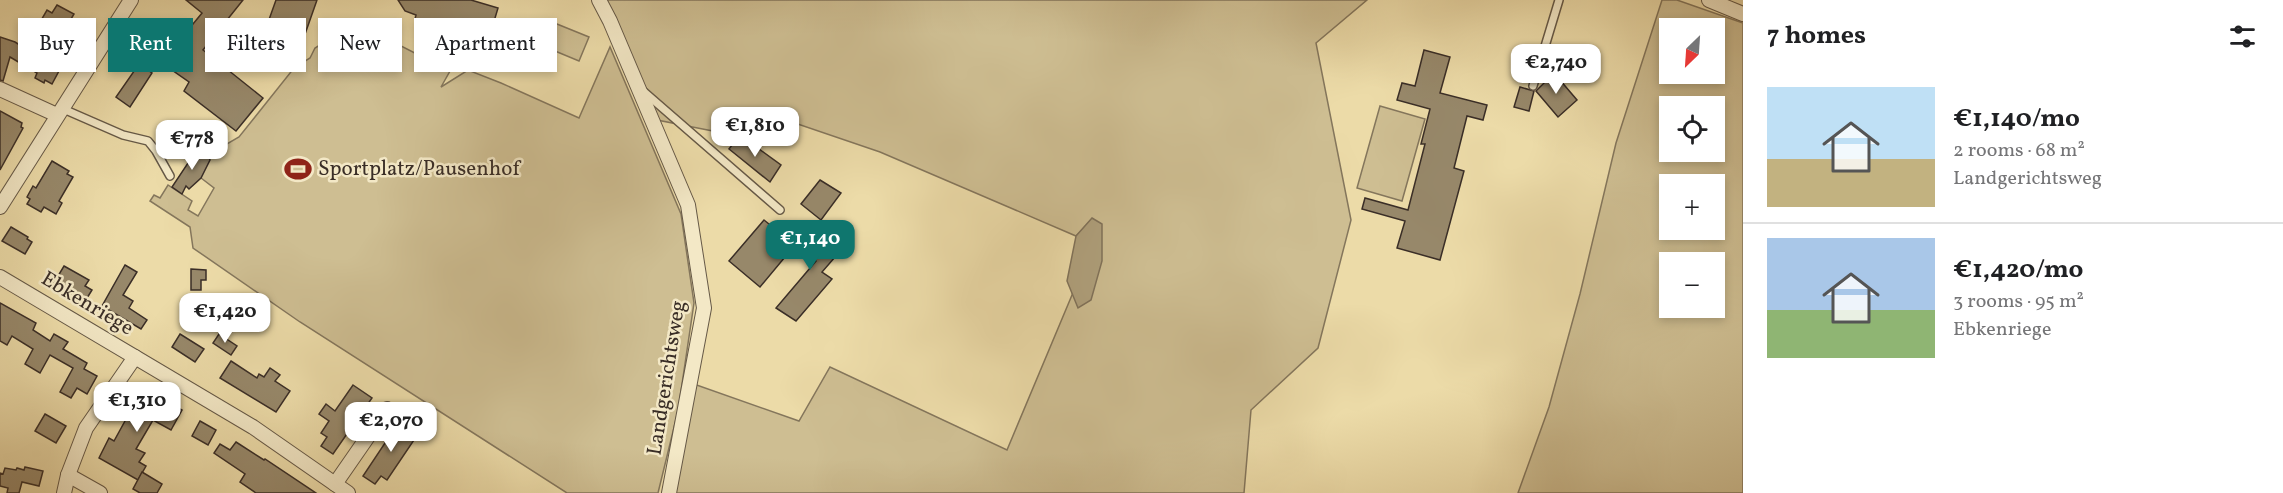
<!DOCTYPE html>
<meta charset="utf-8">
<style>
body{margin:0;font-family:Vollkorn,serif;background:#f2f2f2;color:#202124;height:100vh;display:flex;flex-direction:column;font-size:22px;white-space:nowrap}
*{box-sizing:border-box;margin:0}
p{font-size:20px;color:#757577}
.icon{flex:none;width:33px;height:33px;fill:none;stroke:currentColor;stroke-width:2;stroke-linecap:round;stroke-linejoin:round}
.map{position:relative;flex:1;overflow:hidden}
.sheet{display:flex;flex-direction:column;background:#fff;width:540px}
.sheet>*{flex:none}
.hud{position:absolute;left:18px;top:18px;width:570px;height:54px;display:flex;gap:12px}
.needle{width:39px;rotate:205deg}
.fabs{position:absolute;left:1659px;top:18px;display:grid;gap:12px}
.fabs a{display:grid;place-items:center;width:66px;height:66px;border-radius:0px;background:#fff;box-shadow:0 3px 9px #0003;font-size:30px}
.price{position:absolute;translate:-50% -51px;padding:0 14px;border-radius:12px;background:#fff;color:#222;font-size:20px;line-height:39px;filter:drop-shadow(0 2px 3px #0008)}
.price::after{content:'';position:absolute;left:50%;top:36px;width:18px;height:14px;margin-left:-9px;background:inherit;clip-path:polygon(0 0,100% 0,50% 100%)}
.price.selected{background:#0f766e;color:#fff}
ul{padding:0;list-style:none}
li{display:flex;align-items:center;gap:18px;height:150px;padding:0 24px}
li+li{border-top:2px solid #e0e0e0}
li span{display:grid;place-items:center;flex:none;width:168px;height:120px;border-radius:0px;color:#555}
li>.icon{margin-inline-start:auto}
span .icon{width:72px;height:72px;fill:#fffc;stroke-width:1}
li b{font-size:26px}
h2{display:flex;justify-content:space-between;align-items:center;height:72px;padding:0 24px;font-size:26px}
.chip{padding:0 21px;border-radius:0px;background:#fff;box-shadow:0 3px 9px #0003;font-size:21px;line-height:54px}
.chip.selected{background:#0f766e;color:#fff}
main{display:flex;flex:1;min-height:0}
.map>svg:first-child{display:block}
</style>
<main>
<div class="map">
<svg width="1743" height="493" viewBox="0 0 1743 493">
<rect width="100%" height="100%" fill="#ecdba8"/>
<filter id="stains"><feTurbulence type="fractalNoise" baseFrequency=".00333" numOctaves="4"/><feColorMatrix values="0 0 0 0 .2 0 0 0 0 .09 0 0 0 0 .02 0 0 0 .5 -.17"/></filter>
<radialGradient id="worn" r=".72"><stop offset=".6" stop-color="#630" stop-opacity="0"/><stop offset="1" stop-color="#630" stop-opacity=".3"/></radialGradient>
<!-- green -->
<g fill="#cebe92" stroke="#84765c" stroke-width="1.5" fill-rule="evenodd">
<polygon points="599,0 1367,0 1316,43 1351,220 1318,348 1251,410 1244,493 669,493 691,383 799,421 830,367 1007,450 1072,295 1092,219 1076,236 880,152 789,121 728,134 652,119"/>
<path d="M1662,0H1677L1743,23V493H1518L1549,407L1580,294L1616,143ZM1670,28H1714V74H1670ZM1670,106H1714V152H1670ZM1714,184V230H1670V184ZM1714,262V308H1670V262Z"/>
<polygon points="552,22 589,37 579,61 543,46"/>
<polygon points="366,28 450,71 441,87 468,70 501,83 579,118 610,47 681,214 694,303 678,411 658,493 567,493 300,322 193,248 190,227 150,201 154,195 160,198 168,185 192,201 188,210 198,216 214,188 201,178 202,151 208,138 227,144 239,137 294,68 310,58 315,48 323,43 350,51"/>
<polygon points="1380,106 1425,119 1402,201 1357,188"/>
</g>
<!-- water -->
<polygon fill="#afa07c" stroke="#80725a" stroke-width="1.5" points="1092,218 1102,224 1102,261 1091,300 1078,308 1067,281 1076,236"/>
<!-- building -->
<g fill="#97886a" stroke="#3a2e27" stroke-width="1.5">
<polygon points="186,0 243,0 203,50 263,98 236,131 184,91 189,82 172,70 184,54 174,47 202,13"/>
<polygon points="276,0 317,0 298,54 261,42"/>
<polygon points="398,0 471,0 498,8 487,45 425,26 426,22 415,19 416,15 405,11"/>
<polygon points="57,5 74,14 71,19 86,27 79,40 55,27 49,37 36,29 47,10 52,13"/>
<polygon points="0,37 15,42 37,56 41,50 54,54 48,63 60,69 52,84 45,80 44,83 35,78 37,73 10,57 3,81 0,80"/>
<polygon points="1424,50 1450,57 1440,93 1487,105 1483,120 1467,116 1454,168 1464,171 1440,260 1397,248 1405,221 1362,209 1365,198 1408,210 1425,144 1421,144 1430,109 1397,100 1402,83 1415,86"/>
<polygon points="139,64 152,73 130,107 116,97"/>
<polygon points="1554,73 1577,100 1558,117 1536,91"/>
<polygon points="1520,87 1534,91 1529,111 1514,107"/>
<polygon points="0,111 22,123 21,127 23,128 0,170"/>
<polygon points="740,135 781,165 770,182 729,149"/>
<polygon points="198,148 208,155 210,160 201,178 189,189 186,186 182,194 172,187"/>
<polygon points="52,161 69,171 67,174 73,177 59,201 62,203 56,214 44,207 41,212 27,204 30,199 27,197 33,186 36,188"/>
<polygon points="820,180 841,193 821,220 801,204"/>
<polygon points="764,220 795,245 760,287 729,261"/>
<polygon points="810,221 842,249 822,272 832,279 796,321 776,308 816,261 793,241"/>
<polygon points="11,227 28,237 27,239 32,242 25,254 2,241"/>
<polygon points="125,265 137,272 123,295 133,301 129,308 147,320 141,329 102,306"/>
<polygon points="64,266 89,280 85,286 92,290 84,303 52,286"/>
<polygon points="191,269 206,270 206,280 201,280 201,290 191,290"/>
<polygon points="0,303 36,323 33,330 50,341 54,334 68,342 63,349 87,363 84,369 97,376 87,394 77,388 71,398 60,392 73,368 50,355 40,373 25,364 33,349 12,336 7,345 0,341"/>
<polygon points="180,334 204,349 195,362 172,347"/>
<polygon points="219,334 237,346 231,355 213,343"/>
<polygon points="231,361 257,378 259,374 264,377 270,368 280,375 275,381 290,391 276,412 220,378"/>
<polygon points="353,385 372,398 333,454 321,446 327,437 321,433 329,421 319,414 326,404 335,411"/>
<polygon points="130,389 162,407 166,401 182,410 171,430 153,420 136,449 145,453 139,462 146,466 138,480 99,458 109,438 114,441 131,410 122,405"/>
<polygon points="45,414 66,426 56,443 35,431"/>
<polygon points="401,419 414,427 408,436 414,440 387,480 381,476 375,484 363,476"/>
<polygon points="200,421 216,430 208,445 192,436"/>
<polygon points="236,442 264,460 265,459 316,493 256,493 240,482 245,474 214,453 220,444 230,450"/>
<polygon points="25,467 43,471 39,486 22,482 19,493 7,493 8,488 0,486 0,473 3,474 5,468 16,470 17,468 24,470"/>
<polygon points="142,472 162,484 157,493 140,493 133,489"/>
</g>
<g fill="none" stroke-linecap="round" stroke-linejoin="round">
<defs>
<g id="lane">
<polyline points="64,43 92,59"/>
<polyline points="1533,86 1559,0"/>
<polyline points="643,91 780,210"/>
<polyline points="61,108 123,135 148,141 156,151 170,176"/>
</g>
<g id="street">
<polyline points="599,0 610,21 688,205 704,308 669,493"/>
<polyline points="1709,0 1743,14"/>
<polyline points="0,89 57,115"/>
<polyline points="0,207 131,0"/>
<polyline points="0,277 253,427 348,493"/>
<polyline points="68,475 100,493"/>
<polyline points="335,484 387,409"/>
<polyline points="64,493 68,475 86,428 135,357"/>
</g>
</defs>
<!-- lane casing -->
<use href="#lane" stroke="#665947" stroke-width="10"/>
<!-- street casing -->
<use href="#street" stroke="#665947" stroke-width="16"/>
<!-- lane -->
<use href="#lane" stroke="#f3e8c6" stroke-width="7"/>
<!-- street -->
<use href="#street" stroke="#f3e8c6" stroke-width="14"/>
</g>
<!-- icons -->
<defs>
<symbol id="stadium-bare" viewBox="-9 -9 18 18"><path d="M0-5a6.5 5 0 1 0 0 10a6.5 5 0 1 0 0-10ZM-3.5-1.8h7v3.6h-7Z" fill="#8f2418" stroke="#f3e8c6" stroke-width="2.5" paint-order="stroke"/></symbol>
</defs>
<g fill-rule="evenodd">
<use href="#stadium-bare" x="279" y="150" width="38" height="38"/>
</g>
<g text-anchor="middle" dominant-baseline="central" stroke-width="5" stroke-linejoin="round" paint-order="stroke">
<!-- poi labels -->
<g font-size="21" fill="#3a2e27" stroke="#f3e8c6" text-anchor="start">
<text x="318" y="169">Sportplatz/Pausenhof</text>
</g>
<!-- street labels -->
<g font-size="21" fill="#3a2e27" stroke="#f3e8c6">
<text transform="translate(87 304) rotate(31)">Ebkenriege</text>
<text transform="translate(667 378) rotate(-81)">Landgerichtsweg</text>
</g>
</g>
<rect width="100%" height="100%" filter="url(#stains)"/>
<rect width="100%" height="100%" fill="url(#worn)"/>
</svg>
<div class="fabs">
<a><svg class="needle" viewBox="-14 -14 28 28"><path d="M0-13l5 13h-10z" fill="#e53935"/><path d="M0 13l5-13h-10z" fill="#757577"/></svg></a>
<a><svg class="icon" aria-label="locate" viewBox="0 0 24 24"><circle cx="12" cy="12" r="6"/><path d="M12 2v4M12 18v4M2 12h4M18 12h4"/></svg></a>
<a>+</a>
<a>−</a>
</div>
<b class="price" style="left:1556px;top:95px">€2,740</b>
<b class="price" style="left:755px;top:158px">€1,810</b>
<b class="price" style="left:192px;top:171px">€778</b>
<b class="price selected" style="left:810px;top:271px">€1,140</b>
<b class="price" style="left:225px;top:344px">€1,420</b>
<b class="price" style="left:137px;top:433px">€1,310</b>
<b class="price" style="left:391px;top:453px">€2,070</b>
<div class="hud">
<a class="chip">Buy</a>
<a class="chip selected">Rent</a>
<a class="chip">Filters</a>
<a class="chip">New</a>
<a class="chip">Apartment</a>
</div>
</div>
<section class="sheet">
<h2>7 homes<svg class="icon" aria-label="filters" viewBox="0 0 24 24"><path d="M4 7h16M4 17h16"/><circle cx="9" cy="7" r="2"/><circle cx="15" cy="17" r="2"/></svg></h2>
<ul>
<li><span style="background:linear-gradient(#bfe0f5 60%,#c2b280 0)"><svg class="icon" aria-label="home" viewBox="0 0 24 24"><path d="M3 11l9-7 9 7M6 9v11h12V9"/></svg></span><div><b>€1,140/mo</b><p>2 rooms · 68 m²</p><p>Landgerichtsweg</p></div></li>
<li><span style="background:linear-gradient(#a9c7e8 60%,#8fb573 0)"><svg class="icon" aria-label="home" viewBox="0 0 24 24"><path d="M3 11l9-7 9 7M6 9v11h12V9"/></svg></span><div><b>€1,420/mo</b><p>3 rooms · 95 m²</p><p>Ebkenriege</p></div></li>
</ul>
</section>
</main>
